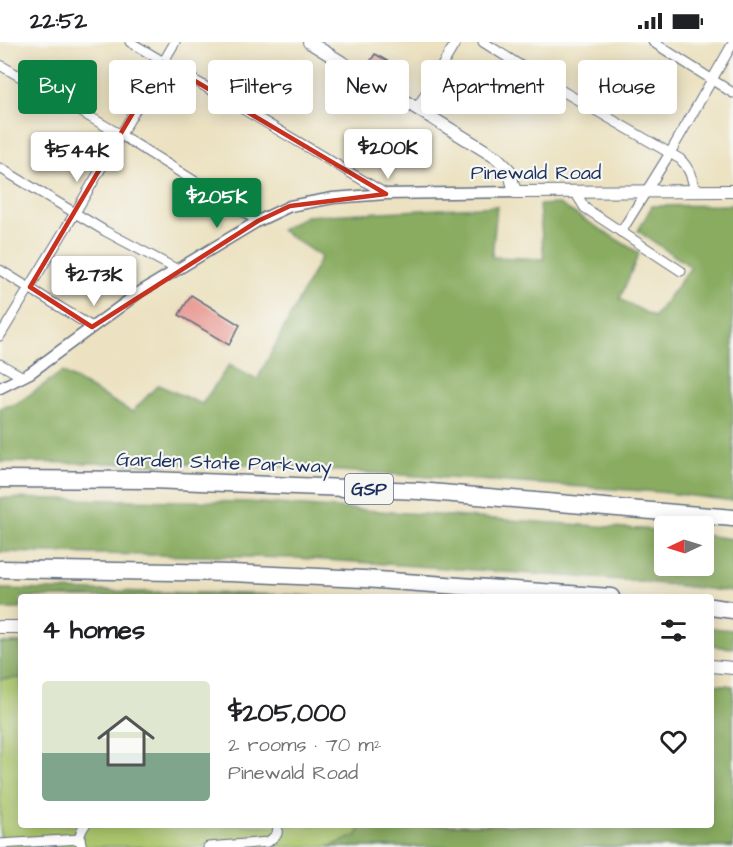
<!DOCTYPE html>
<meta charset="utf-8">
<style>
body{margin:0;font-family:"Architects Daughter",sans-serif;background:#f2f2f2;color:#202124;height:100vh;display:flex;flex-direction:column;font-size:22px;white-space:nowrap}
*{box-sizing:border-box;margin:0}
p{font-size:20px;color:#757577}
.icon{flex:none;width:33px;height:33px;fill:none;stroke:currentColor;stroke-width:2;stroke-linecap:round;stroke-linejoin:round}
.map{position:relative;flex:1;overflow:hidden}
.drawer{position:absolute;left:18px;top:552px;width:696px;height:234px;display:flex;flex-direction:column;background:#fff;border-radius:6px;box-shadow:0 3px 15px #0003}
.drawer>*{flex:none}
.guide{position:absolute;left:18px;top:18px;width:698px;height:54px;display:flex;gap:12px}
.needle{width:39px;rotate:266deg}
.fabs{position:absolute;left:654px;top:474px;display:grid;gap:12px}
.fabs a{display:grid;place-items:center;width:60px;height:60px;border-radius:6px;background:#fff;box-shadow:0 3px 15px #0003;font-size:30px}
.price{position:absolute;translate:-50% -51px;padding:0 14px;border-radius:6px;background:#fff;color:#222;font-size:20px;line-height:39px;filter:drop-shadow(0 2px 3px #0008)}
.price::after{content:'';position:absolute;left:50%;top:36px;width:18px;height:14px;margin-left:-9px;background:inherit;clip-path:polygon(0 0,100% 0,50% 100%)}
.price.selected{background:#0b8043;color:#fff}
ul{padding:0;list-style:none}
li{display:flex;align-items:center;gap:18px;height:150px;padding:0 24px}
li span{display:grid;place-items:center;flex:none;width:168px;height:120px;border-radius:6px;color:#555}
li>.icon{margin-inline-start:auto}
span .icon{width:72px;height:72px;fill:#fffc;stroke-width:1}
li b{font-size:26px}
h2{display:flex;justify-content:space-between;align-items:center;height:72px;padding:0 24px;font-size:26px}
.chip{padding:0 21px;border-radius:6px;background:#fff;box-shadow:0 3px 15px #0003;font-size:21px;line-height:54px}
.chip.selected{background:#0b8043;color:#fff}
.status{display:flex;justify-content:space-between;align-items:center;height:42px;padding:0 30px;background:#fff;direction:ltr}
.status svg{height:16px;fill:currentColor}
.map>svg:first-child{display:block}
</style>
<div class="status"><b>22:52</b><svg viewBox="0 0 49 12"><path d="M0 12V9h3v3zM5 12V6h3v6zM10 12V3h3v9zM15 12V0h3v12zM26 1h20v11H26zM47 4h2v5h-2z"/></svg></div>
<div class="map">
<svg width="733" height="805" viewBox="0 0 733 805">
<rect width="100%" height="100%" fill="#f6f6f2"/>
<filter id="ink" filterUnits="userSpaceOnUse"><feTurbulence type="fractalNoise" baseFrequency=".0167" numOctaves="2"/><feDisplacementMap in="SourceGraphic" scale="12" xChannelSelector="R" yChannelSelector="G"/><feConvolveMatrix kernelMatrix="1 2 1 2 8 2 1 2 1" color-interpolation-filters="sRGB"/></filter>
<filter id="wash" filterUnits="userSpaceOnUse"><feTurbulence type="fractalNoise" baseFrequency=".008" numOctaves="4" result="noise"/><feDisplacementMap in="SourceGraphic" scale="24" xChannelSelector="R" yChannelSelector="G"/><feGaussianBlur stdDeviation="1.35" result="paint"/><feColorMatrix in="noise" values="0 0 0 0 0 0 0 0 0 0 0 0 0 0 0 0 0 1.4 0 .05"/><feComposite in="paint" operator="in"/></filter>
<g filter="url(#wash)">
<rect width="100%" height="100%" fill="#ece2c1"/>
<!-- green -->
<polygon fill="#acc76d" stroke="#647b66" stroke-width="1.5" points="0,601 21,601 21,783 711,783 711,642 733,644 733,805 0,805"/>
<!-- forest -->
<g fill="#89ac60" stroke="#526e5f" stroke-width="1.5">
<polygon points="559,162 639,211 620,257 654,275 691,225 638,189 652,164 733,163 733,459 659,450 249,423 0,420 0,366 16,362 62,330 132,370 158,343 202,362 229,323 257,338 321,215 281,188 306,174 497,164 492,215 544,217 539,163"/>
<polygon points="0,456 247,460 655,488 664,489 664,524 704,524 704,493 733,497 733,550 638,539 296,516 0,510"/>
<polygon points="0,547 294,553 318,555 21,555 21,567 0,567"/>
<polygon points="711,586 733,588 733,606 711,604"/>
<polygon points="0,601 21,601 21,636 0,637"/>
<polygon points="711,642 733,644 733,805 328,805 356,794 363,783 711,783"/>
</g>
<g id="blocks">
<!-- building -->
<g fill="#e89791">
<polygon points="375,12 396,24 389,36 368,23"/>
<polygon points="191,253 240,283 229,303 179,273"/>
</g>
</g>
</g>
<g filter="url(#ink)">
<use href="#blocks" fill-opacity="0" stroke="#646e81" stroke-width="1.5"/>
<g fill="none" stroke-linecap="round" stroke-linejoin="round">
<defs>
<g id="minor">
<polyline points="130,0 386,152"/>
<path d="M483,0L545,39L680,117C690,126 692,137 695,149"/>
<polyline points="653,0 733,51"/>
<polyline points="0,23 121,93 258,179"/>
<polyline points="417,66 456,0"/>
<polyline points="0,126 105,189 178,228"/>
<polyline points="575,150 585,166 681,229"/>
<polyline points="621,190 670,111 733,1"/>
<polyline points="0,228 92,285"/>
<polyline points="0,294 75,171 175,0"/>
<polyline points="0,322 23,335"/>
<polyline points="0,802 80,797"/>
<path d="M82,805C79,796 79,791 85,783"/>
<polyline points="208,805 268,800 277,792 278,783"/>
</g>
<polyline id="tertiary" points="0,346 30,331 140,250 258,179 290,164 333,156 386,152 515,150"/>
<g id="secondary">
<polyline points="309,0 497,116 509,128 515,150 733,149"/>
<polyline points="0,585 21,585"/>
<polyline points="711,624 733,626"/>
</g>
<g id="motorway">
<polyline points="0,437 151,438 419,449 733,476"/>
<polyline points="0,527 232,531 364,537 611,555"/>
<polyline points="711,565 733,568"/>
</g>
</defs>
<!-- minor casing -->
<use href="#minor" stroke="#646e81" stroke-width="11"/>
<!-- tertiary casing -->
<use href="#tertiary" stroke="#646e81" stroke-width="13"/>
<!-- secondary casing -->
<use href="#secondary" stroke="#646e81" stroke-width="14"/>
<!-- motorway casing -->
<use href="#motorway" stroke="#646e81" stroke-width="19"/>
<!-- minor -->
<use href="#minor" stroke="#fff" stroke-width="9"/>
<!-- tertiary -->
<use href="#tertiary" stroke="#fff" stroke-width="10"/>
<!-- secondary -->
<use href="#secondary" stroke="#fff" stroke-width="12"/>
<!-- motorway -->
<use href="#motorway" stroke="#fff" stroke-width="16"/>
</g>
</g>
<!-- marked area -->
<path fill="none" stroke="#c8321e" stroke-width="4.5" stroke-linejoin="round" d="M163,20L386,152L290,164L258,179L92,285L30,245Z"/>
<g text-anchor="middle" dominant-baseline="central" stroke-width="4.5" stroke-linejoin="round" paint-order="stroke">
<!-- shield labels -->
<rect fill="#f6f6f2" stroke="#5d6b8a" stroke-width="1.5" x="345" y="432" width="48" height="30" rx="4.5"/>
<g font-size="18" font-weight="bold" fill="#1b2f5e">
<text x="369" y="447">GSP</text>
</g>
<!-- street labels -->
<g font-size="20" fill="#1b2f5e" stroke="#f6f6f2">
<text x="536" y="131">Pinewald Road</text>
<text transform="translate(224 421) rotate(2)">Garden State Parkway</text>
</g>
</g>
</svg>
<div class="fabs">
<a><svg class="needle" viewBox="-14 -14 28 28"><path d="M0-13l5 13h-10z" fill="#e53935"/><path d="M0 13l5-13h-10z" fill="#757577"/></svg></a>
</div>
<b class="price" style="left:388px;top:138px">$200K</b>
<b class="price" style="left:77px;top:141px">$544K</b>
<b class="price selected" style="left:217px;top:187px">$205K</b>
<b class="price" style="left:94px;top:265px">$273K</b>
<div class="guide">
<a class="chip selected">Buy</a>
<a class="chip">Rent</a>
<a class="chip">Filters</a>
<a class="chip">New</a>
<a class="chip">Apartment</a>
<a class="chip">House</a>
</div>
<section class="drawer">
<h2>4 homes<svg class="icon" aria-label="filters" viewBox="0 0 24 24"><path d="M4 7h16M4 17h16"/><circle cx="9" cy="7" r="2"/><circle cx="15" cy="17" r="2"/></svg></h2>
<ul>
<li><span style="background:linear-gradient(#dfe7d0 60%,#7fa58c 0)"><svg class="icon" aria-label="home" viewBox="0 0 24 24"><path d="M3 11l9-7 9 7M6 9v11h12V9"/></svg></span><div><b>$205,000</b><p>2 rooms · 70 m²</p><p>Pinewald Road</p></div><svg class="icon" aria-label="heart" viewBox="0 0 24 24"><path d="M12 20l-8-8c-3-5 5-10 8-4 3-6 11-1 8 4z"/></svg></li>
</ul>
</section>
</div>
